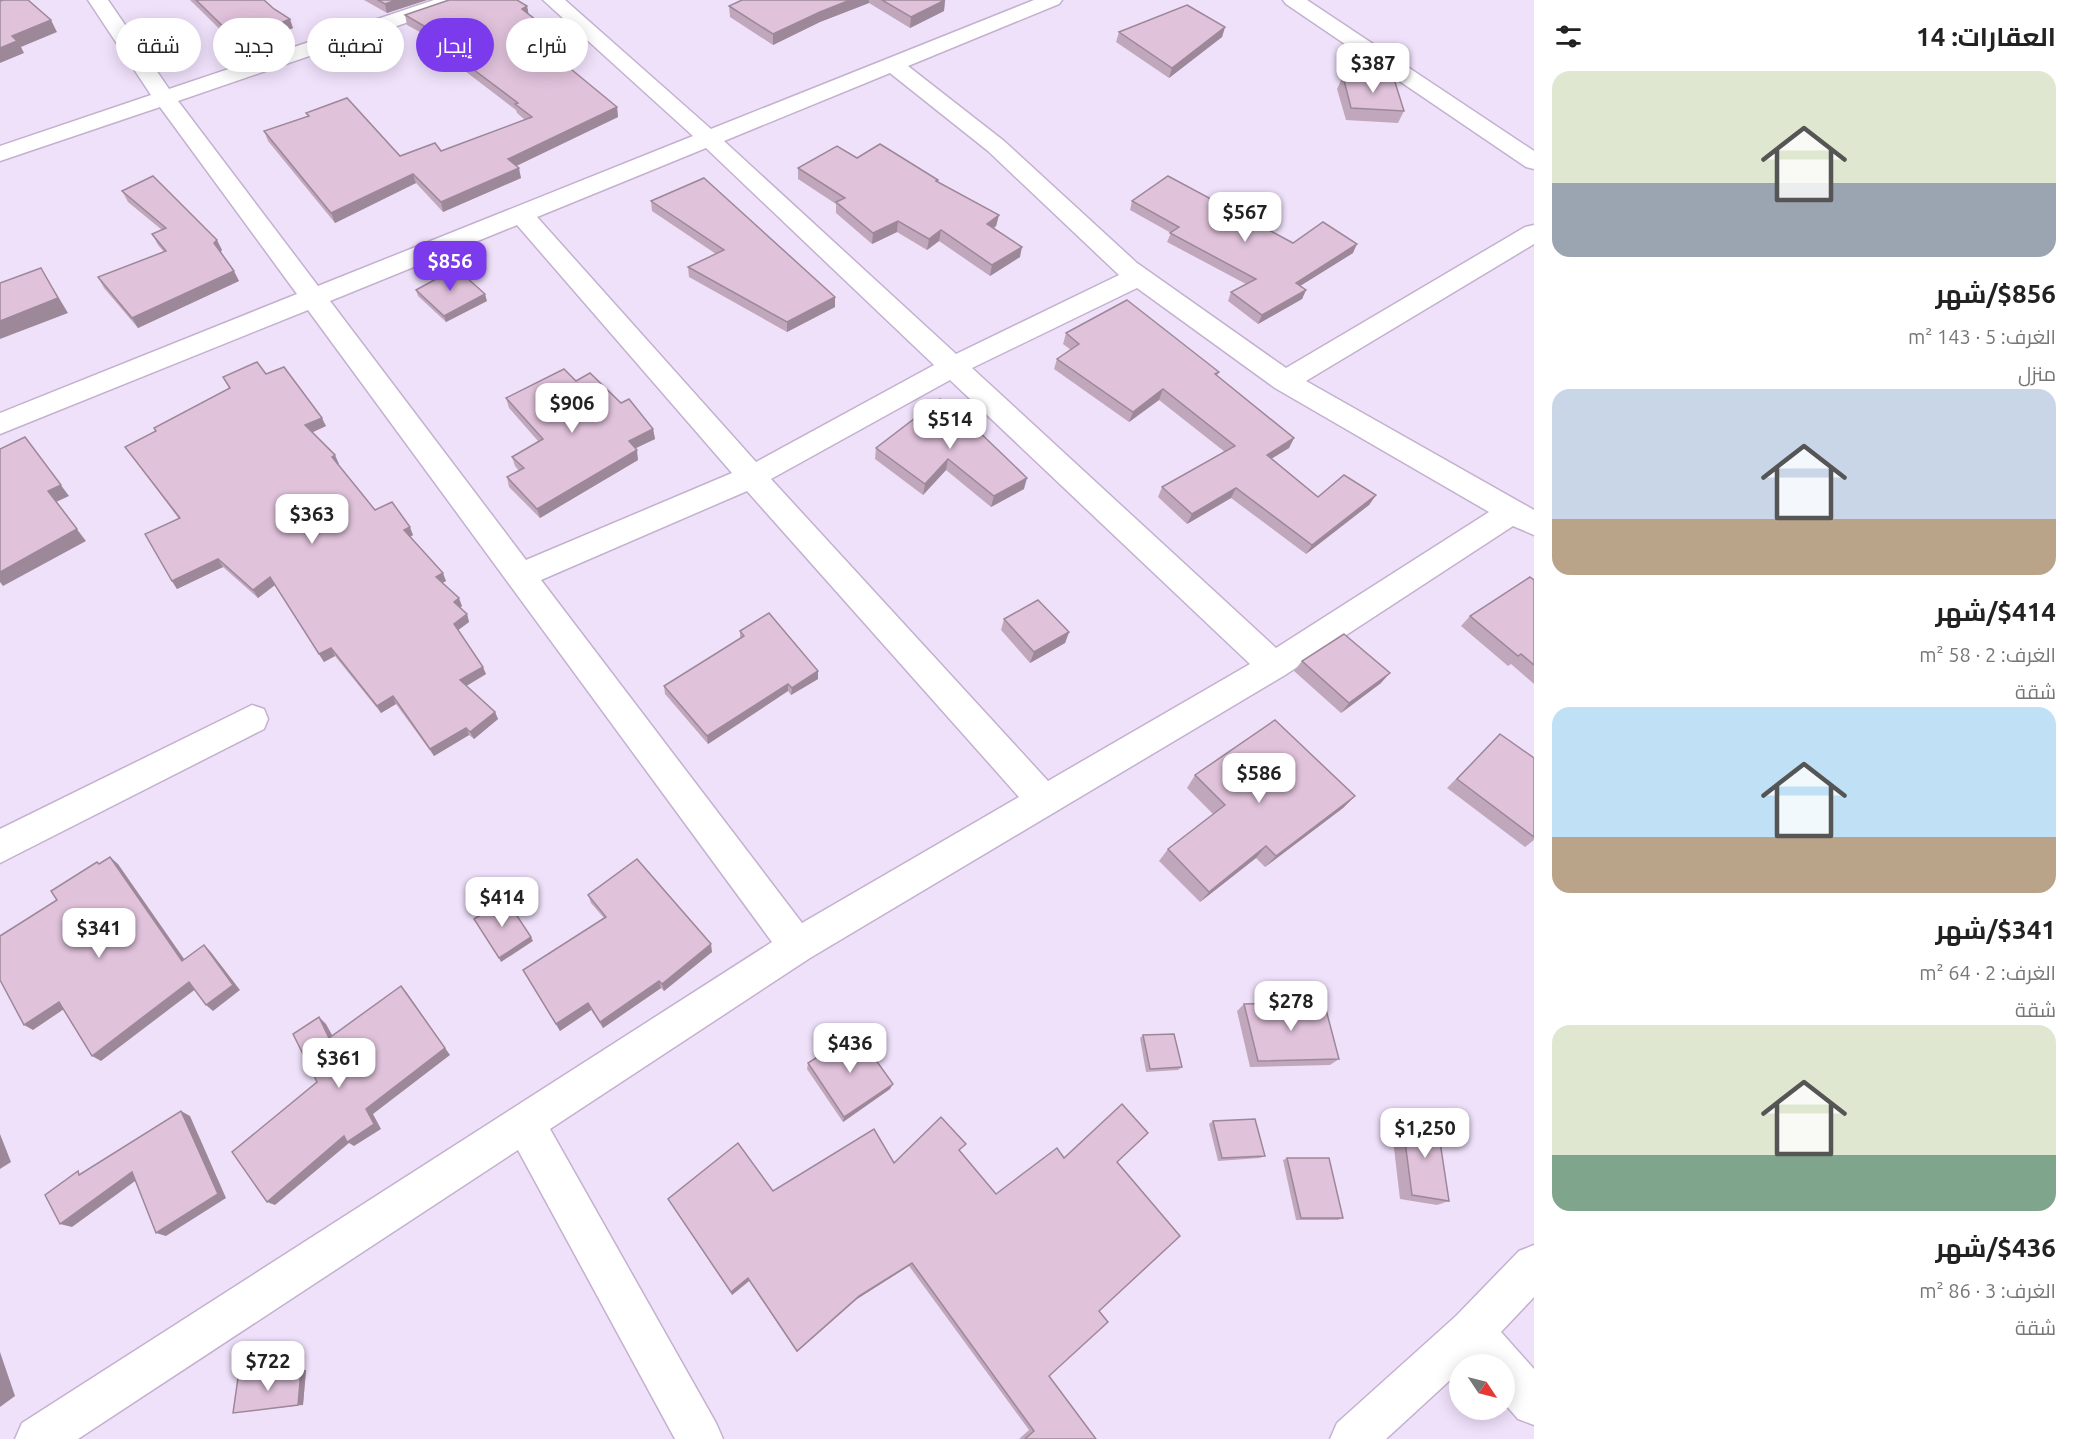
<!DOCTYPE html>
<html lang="ar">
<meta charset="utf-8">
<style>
body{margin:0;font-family:Ubuntu,Cairo,sans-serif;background:#f2f2f2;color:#222;direction:rtl;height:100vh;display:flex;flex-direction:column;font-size:22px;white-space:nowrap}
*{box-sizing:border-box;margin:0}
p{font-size:20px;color:#767676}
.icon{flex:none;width:33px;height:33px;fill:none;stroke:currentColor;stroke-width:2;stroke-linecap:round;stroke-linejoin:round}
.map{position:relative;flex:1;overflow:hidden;direction:ltr}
.side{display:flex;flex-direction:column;background:#fff;width:540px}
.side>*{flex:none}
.banner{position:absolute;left:18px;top:18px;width:570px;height:54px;direction:rtl;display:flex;gap:12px}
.needle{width:39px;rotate:125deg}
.fabs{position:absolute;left:1449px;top:1354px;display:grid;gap:12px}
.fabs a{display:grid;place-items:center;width:66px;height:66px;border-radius:50%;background:#fff;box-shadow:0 3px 15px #0003;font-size:30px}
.price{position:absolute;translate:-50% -51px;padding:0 14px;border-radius:12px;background:#fff;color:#222;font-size:20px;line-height:39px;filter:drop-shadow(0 2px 3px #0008)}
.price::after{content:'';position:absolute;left:50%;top:36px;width:18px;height:14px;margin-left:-9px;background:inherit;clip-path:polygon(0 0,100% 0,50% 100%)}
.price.current{background:#7c3aed;color:#fff}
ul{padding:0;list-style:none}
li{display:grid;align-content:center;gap:12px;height:318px;padding:0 18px}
li span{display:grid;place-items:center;height:186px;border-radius:18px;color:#555}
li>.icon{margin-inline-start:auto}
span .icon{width:108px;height:108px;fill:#fffc;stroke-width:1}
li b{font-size:26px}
h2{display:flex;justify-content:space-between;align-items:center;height:72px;padding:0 18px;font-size:26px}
.tag{padding:0 21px;border-radius:27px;background:#fff;box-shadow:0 3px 15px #0003;font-size:21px;line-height:54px}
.tag.current{background:#7c3aed;color:#fff}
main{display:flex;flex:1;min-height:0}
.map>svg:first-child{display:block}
</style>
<main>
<section class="side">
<h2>العقارات: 14<svg class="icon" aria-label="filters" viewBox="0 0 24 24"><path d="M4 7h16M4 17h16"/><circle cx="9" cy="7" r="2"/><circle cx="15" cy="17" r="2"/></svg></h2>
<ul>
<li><span style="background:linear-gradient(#dfe7d0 60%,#9aa5b1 0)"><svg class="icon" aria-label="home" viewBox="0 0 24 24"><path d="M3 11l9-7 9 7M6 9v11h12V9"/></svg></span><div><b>$856/شهر</b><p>الغرف: 5 · 143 m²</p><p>منزل</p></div></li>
<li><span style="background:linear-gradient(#c9d6e8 70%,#b9a48a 0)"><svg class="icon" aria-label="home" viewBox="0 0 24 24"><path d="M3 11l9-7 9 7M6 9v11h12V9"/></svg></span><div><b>$414/شهر</b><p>الغرف: 2 · 58 m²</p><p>شقة</p></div></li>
<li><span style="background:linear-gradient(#bfe0f5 70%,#b9a48a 0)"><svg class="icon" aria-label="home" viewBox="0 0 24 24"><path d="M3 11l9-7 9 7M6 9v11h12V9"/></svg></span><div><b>$341/شهر</b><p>الغرف: 2 · 64 m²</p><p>شقة</p></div></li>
<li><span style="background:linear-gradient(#dfe7d0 70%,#7fa58c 0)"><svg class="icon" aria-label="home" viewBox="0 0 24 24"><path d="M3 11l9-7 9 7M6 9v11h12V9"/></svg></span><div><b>$436/شهر</b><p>الغرف: 3 · 86 m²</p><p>شقة</p></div></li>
</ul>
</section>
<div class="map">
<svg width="1534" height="1439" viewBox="0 0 1534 1439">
<rect width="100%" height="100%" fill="#f0e1fb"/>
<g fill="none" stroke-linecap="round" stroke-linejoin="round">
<defs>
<g id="minor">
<path d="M88,0H108L169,89L434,0H464L461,4L178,101L318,286L693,136L543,0H565L711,129L1034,0H1062L1059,4L908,66L1004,141L1137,263L1286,368L1525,227L1534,225V244L1306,381L1534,510V535L1513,526L1285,675L810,958L550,1129L716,1423L723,1439H675L518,1150L78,1439H15L22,1423L772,942L308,310L0,434V413L297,294L160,107L0,161V146L151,95ZM890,73L988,151L1119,275L956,354L724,141ZM706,148L934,365L756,462L537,217ZM517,225L732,473L526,560L330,301ZM1137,288L1275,388L1489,512L1276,648L972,368ZM950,380L1250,664L1048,781L771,479ZM747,491L1019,797L802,923L541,580Z"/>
<polygon points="1283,0 1307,0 1534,151 1534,169 1526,167 1286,4"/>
<polygon points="252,705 264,709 268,719 264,729 0,863 0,829"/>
<polygon points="1534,1245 1534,1297 1501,1332 1534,1369 1534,1425 1518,1419 1504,1403 1504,1365 1472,1365 1469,1362 1466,1365 1460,1365 1460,1371 1386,1439 1330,1439 1337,1423 1456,1316 1519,1251"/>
</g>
</defs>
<!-- minor casing -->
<use href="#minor" stroke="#c3b1cf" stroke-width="3"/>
<!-- minor -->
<use href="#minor" fill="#fff" fill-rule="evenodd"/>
</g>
<!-- wall -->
<g fill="#c1a7bc">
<polygon points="190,0 264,0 293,28 241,50"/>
<polygon points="364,0 427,0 387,13"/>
<polygon points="742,0 946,0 945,0 944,11 910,28 869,3 820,22 773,45 730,17 729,6"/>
<polygon points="527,6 528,14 568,53 557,58 617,107 618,117 516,166 521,178 443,212 416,183 335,223 268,141 264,131 308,116 306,113 400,156 441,151 525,120 517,113 516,110 431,45 429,37 407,25 405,15"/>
<polygon points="1225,27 1222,37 1169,78 1116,42 1119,32"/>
<polygon points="1343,76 1404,111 1398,123 1346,120 1337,89"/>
<polygon points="857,158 938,182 999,215 996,226 994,228 1020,257 990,276 939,241 927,250 897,232 872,244 836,213 836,204 798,179 798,168"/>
<polygon points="122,191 222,250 220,252 239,281 138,328 104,288 98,277 164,252 158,245 152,234 162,230 128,202"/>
<polygon points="651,201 835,297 835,307 787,332 689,277 688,267 716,254 652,211"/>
<polygon points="1132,201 1293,243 1353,253 1300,286 1306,290 1302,299 1258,324 1228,301 1231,292 1246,284 1167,242 1171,233 1130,210"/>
<polygon points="416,290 487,301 446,322 418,296"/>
<polygon points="1066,333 1219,372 1217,376 1294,438 1289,448 1271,459 1318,497 1376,495 1369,505 1306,554 1231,498 1187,524 1158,497 1162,487 1225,452 1159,400 1129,422 1054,369 1057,359 1071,350 1063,344"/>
<polygon points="266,374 326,426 312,432 375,510 413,535 410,537 446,581 442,583 462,606 460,608 467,614 469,622 458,630 486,674 466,686 495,712 498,719 474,739 469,735 434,756 396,704 381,713 335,656 324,662 275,585 258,598 223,567 177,589 172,581 179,519 125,447 156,431 154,428 229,388 223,377"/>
<polygon points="576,381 621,403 653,429 655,439 635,448 638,460 540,518 509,487 507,477 519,471 515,466 512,457 538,441 509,408 506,398"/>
<polygon points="940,399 1024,489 991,507 946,470 923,495 875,459 876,448"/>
<polygon points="1534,580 1534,684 1511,664 1508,666 1461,626 1470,616"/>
<polygon points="1004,619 1069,632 1065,643 1030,663 1001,630"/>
<polygon points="740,631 818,671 818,679 791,695 788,691 708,744 665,694 664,686 740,638"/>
<polygon points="1302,661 1381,683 1341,713 1294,671"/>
<polygon points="1500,734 1534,758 1534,840 1525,847 1447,788"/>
<polygon points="1195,775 1355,796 1343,808 1265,867 1256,858 1200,902 1159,861 1168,849 1213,814 1187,788"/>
<polygon points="588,895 712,952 664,991 661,988 603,1028 591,1010 560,1031 527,977 604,918 591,903"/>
<polygon points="1244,1004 1339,1059 1330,1065 1250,1067 1237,1011"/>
<polygon points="1143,1035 1182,1067 1178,1070 1146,1072 1140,1038"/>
<polygon points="808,1063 890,1089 843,1122 807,1069"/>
<polygon points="1402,1118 1449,1201 1437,1205 1400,1199 1391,1123"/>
<polygon points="1213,1121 1265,1156 1260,1158 1218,1161 1209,1124"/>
<polygon points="960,1151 996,1194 1064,1158 1117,1162 1099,1311 1049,1376 1096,1439 1019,1439 1029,1430 909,1266 857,1299 797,1352 749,1281 732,1295 668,1199 773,1191 894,1163"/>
<polygon points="1287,1158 1343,1218 1338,1220 1296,1220 1283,1160"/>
<polygon points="306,1370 303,1405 233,1413"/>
</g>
<!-- shaded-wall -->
<g fill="#9d8899">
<polygon points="396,0 427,0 387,13 385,4"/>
<polygon points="850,0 869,0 869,3 820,22 773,45 773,34 820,12"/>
<polygon points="934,0 946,0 945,0 944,11 910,28 911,17"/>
<polygon points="527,6 529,16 522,9"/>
<polygon points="290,19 293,28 241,50 238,41"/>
<polygon points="51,20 57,32 21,47 24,53 0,63 0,48 12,36"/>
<polygon points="1225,27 1222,37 1169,78 1172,68"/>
<polygon points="566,43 568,53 550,60 549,51"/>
<polygon points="617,107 618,117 510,169 508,159"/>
<polygon points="519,168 521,178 443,212 441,202"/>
<polygon points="413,174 416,183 335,223 331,213"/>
<polygon points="999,215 996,226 985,235 987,224"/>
<polygon points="898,221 897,232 872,244 873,233"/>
<polygon points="941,230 939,241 927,250 929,239"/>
<polygon points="217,240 222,250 219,254 214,243"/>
<polygon points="1357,244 1353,253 1292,291 1296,283"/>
<polygon points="1022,247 1020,257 990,276 992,265"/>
<polygon points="41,268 68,313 0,339 0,321"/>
<polygon points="234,271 239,281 138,328 132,318"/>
<polygon points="1306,290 1302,299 1258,324 1262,315"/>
<polygon points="485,294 487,301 446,322 444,316"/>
<polygon points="835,297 835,307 787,332 787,322"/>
<polygon points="1163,389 1159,400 1129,422 1133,412"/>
<polygon points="322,418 326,426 309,434 305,425"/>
<polygon points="653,429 655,439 630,451 629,441"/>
<polygon points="25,437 69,496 56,502 86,541 3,586 0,582 0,572 48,491"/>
<polygon points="1294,438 1289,448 1261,465 1267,455"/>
<polygon points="637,450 638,460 540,518 537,509"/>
<polygon points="335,455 339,464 336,466 332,457"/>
<polygon points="948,459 946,470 923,495 925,484"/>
<polygon points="1027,478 1024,489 991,507 994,496"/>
<polygon points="1236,488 1231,498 1187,524 1192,514"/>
<polygon points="1376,495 1369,505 1306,554 1312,545"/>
<polygon points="410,527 413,535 407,539 404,530"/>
<polygon points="218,559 223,567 177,589 172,581"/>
<polygon points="443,573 446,581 439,585 436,577"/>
<polygon points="270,577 275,585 258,598 253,590"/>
<polygon points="459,598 462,606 457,610 454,602"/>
<polygon points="467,614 469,622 457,631 454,624"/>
<polygon points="1069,632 1065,643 1030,663 1034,652"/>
<polygon points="331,648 335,656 324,662 319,654"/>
<polygon points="483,667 486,674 463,688 460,680"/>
<polygon points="818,671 818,679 791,695 792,688"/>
<polygon points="1390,673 1381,683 1341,713 1349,703"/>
<polygon points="788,684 788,691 708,744 707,736"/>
<polygon points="393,696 396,704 381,713 377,706"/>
<polygon points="495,712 498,719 474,739 470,732"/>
<polygon points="466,728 469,735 434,756 430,749"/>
<polygon points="1355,796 1343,808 1265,867 1276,856"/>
<polygon points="1266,846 1256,858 1200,902 1209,892"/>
<polygon points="110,857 118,864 189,966 182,961"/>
<polygon points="531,937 533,941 501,962 499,958"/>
<polygon points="711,944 712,952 664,991 662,984"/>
<polygon points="204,945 210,951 240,990 213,1011 206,1005"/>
<polygon points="659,981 661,988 603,1028 600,1022"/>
<polygon points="189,982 197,988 101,1061 92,1056"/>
<polygon points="401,986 407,993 450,1055 373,1114 381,1129 354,1146 349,1143 275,1205 267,1202 366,1109"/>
<polygon points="59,1002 67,1007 33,1030 24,1025"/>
<polygon points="588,1003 591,1010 560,1031 556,1024"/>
<polygon points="319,1017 326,1024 337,1044 329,1038"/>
<polygon points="893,1084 890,1089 843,1122 844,1117"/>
<polygon points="181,1111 190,1116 226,1198 166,1236 156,1233"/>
<polygon points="0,1134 11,1162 0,1169"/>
<polygon points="132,1172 142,1176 72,1227 60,1224"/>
<polygon points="912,1263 909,1266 857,1299 797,1352 859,1296"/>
<polygon points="748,1278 749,1281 732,1295 731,1292"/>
<polygon points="0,1352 15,1396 0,1407"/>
<polygon points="301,1370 306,1370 303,1405 298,1405"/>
</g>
<!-- building -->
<g fill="#e0c2db" stroke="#9d8899" stroke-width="1.5">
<polygon points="3,0 28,0 51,20 12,36 17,41 0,48 0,1"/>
<polygon points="196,0 264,0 274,9 290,19 238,41"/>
<polygon points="378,0 396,0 385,4"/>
<polygon points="449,0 517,0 527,6 522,9 566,43 549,51 617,107 508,159 519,168 441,202 413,174 331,213 264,131 309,116 306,113 347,98 400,156 435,143 441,151 532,117 515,104 518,103 429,36 436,33 405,15"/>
<polygon points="742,0 850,0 820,12 773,34 729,6"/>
<polygon points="882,0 945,0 911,17"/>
<polygon points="1187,5 1225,27 1172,68 1119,32"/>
<polygon points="1343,76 1394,79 1404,111 1351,108"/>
<polygon points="880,144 938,180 936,181 999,215 987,224 1022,247 992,265 941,230 929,239 898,221 873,233 836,202 845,198 798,168 837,146 857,158"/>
<polygon points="153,176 217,240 214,243 234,271 132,318 98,277 166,251 152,234 166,228 122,191"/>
<polygon points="1168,176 1293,243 1323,222 1357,244 1296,283 1306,290 1262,315 1231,292 1256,279 1170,233 1179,227 1132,201"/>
<polygon points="704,178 835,297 787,322 688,267 724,250 651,201"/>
<polygon points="41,268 58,298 0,321 0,283"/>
<polygon points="456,268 485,294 444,316 416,290"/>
<polygon points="1127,300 1219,372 1215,374 1294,438 1267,455 1318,497 1344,475 1376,495 1312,545 1236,488 1192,514 1162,487 1235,446 1163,389 1133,412 1057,359 1079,344 1066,333"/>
<polygon points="257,362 266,374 284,367 322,418 305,425 335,455 332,457 375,510 392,502 410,527 404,530 443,573 436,577 459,598 454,602 467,614 454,624 483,667 460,680 495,712 470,732 466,728 430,749 393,696 377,706 331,648 319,654 270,577 253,590 218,559 172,581 145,534 180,518 125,447 156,431 154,428 230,388 223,377"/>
<polygon points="564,369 576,381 590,373 621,403 629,399 653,429 629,441 637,450 537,509 507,477 524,468 512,457 543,439 506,398"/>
<polygon points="940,399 970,423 1027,478 994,496 948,459 925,484 876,448"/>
<polygon points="25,437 61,485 48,491 77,529 0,572 0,449"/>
<polygon points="1530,577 1534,580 1534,665 1521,654 1518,656 1470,616"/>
<polygon points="1038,600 1069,632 1034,652 1004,619"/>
<polygon points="769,613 818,671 792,688 788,684 707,736 664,686 744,636 740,631"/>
<polygon points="1344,634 1390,673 1349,703 1302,661"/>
<polygon points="1275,720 1355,796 1276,856 1266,846 1209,892 1168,849 1225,805 1195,775"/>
<polygon points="1500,734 1534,758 1534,837 1457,779"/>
<polygon points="110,857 182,961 204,945 233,985 206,1005 189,982 92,1056 59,1002 24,1025 0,980 0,936 57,900 51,891 97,862 99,864"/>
<polygon points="637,859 711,944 662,984 659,981 600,1022 588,1003 556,1024 523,970 606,917 588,895"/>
<polygon points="506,899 531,937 499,958 474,919"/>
<polygon points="401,986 445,1048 366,1109 374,1124 347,1142 344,1136 267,1202 232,1152 317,1082 293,1034 319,1017 329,1038"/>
<polygon points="1324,1002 1339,1059 1258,1061 1244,1004"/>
<polygon points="856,1032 893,1084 844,1117 808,1063"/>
<polygon points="1174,1034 1182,1067 1150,1069 1143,1035"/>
<polygon points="1122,1104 1148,1133 1117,1162 1180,1236 1099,1311 1108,1322 1049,1376 1096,1439 1025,1439 1034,1431 912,1263 859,1296 797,1351 748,1278 731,1292 668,1199 738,1143 773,1191 874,1129 894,1163 941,1117 966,1144 959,1150 996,1194 1057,1148 1064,1158"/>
<polygon points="181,1111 218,1194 156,1233 132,1172 60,1224 45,1195 78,1171 79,1175"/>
<polygon points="1402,1118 1437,1122 1449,1201 1412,1195"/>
<polygon points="1255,1119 1265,1156 1222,1158 1213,1121"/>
<polygon points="1287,1158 1329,1158 1343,1218 1301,1218"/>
<polygon points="301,1370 298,1405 233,1413 238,1378"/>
</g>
</svg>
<div class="fabs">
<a><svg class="needle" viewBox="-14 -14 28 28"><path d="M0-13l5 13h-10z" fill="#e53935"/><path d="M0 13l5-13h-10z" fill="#767676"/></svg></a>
</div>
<b class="price" style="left:1373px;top:94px">$387</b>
<b class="price" style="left:1245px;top:243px">$567</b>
<b class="price current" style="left:450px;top:292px">$856</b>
<b class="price" style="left:572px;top:434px">$906</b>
<b class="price" style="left:950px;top:450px">$514</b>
<b class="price" style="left:312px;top:545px">$363</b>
<b class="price" style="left:1259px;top:804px">$586</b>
<b class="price" style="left:502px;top:928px">$414</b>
<b class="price" style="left:99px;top:959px">$341</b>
<b class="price" style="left:1291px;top:1032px">$278</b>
<b class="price" style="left:850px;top:1074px">$436</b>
<b class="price" style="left:339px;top:1089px">$361</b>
<b class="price" style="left:1425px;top:1159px">$1,250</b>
<b class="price" style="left:268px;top:1392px">$722</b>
<div class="banner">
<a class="tag">شراء</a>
<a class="tag current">إيجار</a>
<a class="tag">تصفية</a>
<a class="tag">جديد</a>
<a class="tag">شقة</a>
</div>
</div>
</main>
